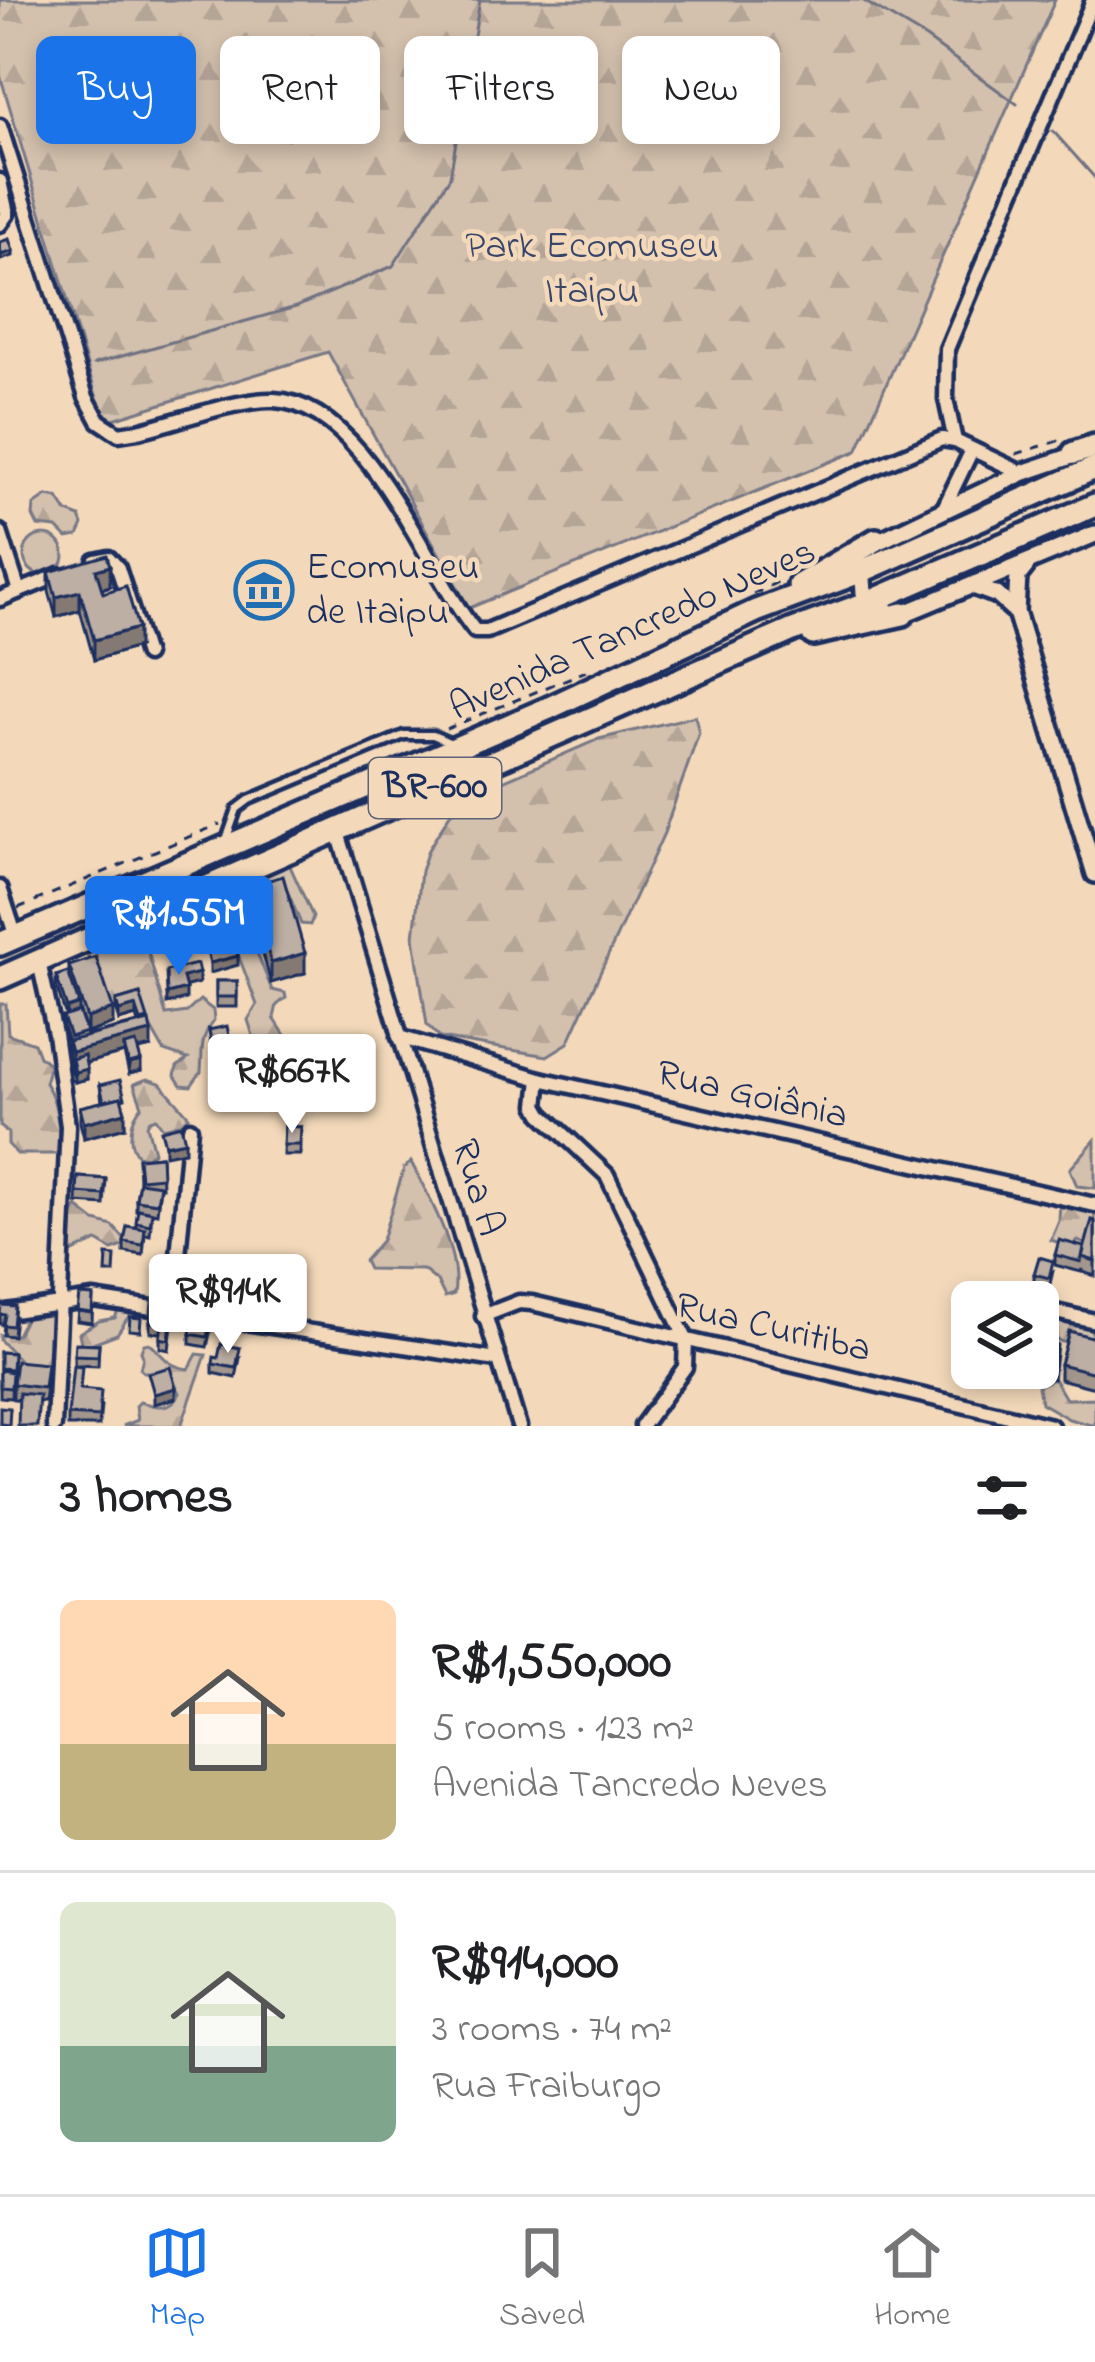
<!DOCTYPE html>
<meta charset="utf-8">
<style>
body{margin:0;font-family:"Indie Flower",sans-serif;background:#f6f6f6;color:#202124;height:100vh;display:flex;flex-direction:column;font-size:45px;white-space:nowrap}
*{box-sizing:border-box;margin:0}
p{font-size:39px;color:#757577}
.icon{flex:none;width:66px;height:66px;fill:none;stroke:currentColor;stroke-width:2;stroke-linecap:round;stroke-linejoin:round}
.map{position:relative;height:1426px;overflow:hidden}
.side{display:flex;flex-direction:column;background:#fff;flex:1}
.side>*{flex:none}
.top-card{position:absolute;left:36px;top:36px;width:1023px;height:108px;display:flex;gap:24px}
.buttons{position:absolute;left:951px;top:1281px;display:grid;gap:24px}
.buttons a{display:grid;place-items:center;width:108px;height:108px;border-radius:18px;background:#fff;box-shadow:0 6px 18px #0003;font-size:60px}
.price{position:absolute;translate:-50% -102px;padding:0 27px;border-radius:12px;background:#fff;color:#222;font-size:39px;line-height:78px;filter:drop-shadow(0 3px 6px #0008)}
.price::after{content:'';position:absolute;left:50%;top:72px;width:36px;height:27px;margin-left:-18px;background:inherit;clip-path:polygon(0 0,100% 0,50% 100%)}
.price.on{background:#1a73e8;color:#fff}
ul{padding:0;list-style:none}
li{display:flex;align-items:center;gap:36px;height:300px;padding:0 60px}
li+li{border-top:3px solid #e0e0e0}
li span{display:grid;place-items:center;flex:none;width:336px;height:240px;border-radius:18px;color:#555}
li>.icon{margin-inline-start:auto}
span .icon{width:144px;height:144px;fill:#fffc;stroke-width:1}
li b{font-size:51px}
h2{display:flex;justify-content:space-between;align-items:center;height:144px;padding:0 60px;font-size:51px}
.pill{padding:0 42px;border-radius:18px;background:#fff;box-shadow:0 6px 18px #0003;font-size:42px;line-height:108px}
.pill.on{background:#1a73e8;color:#fff}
.dock{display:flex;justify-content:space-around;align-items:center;height:168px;border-top:3px solid #e0e0e0;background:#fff;font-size:33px;color:#757577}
.dock a{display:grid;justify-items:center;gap:6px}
.dock .on{color:#1a73e8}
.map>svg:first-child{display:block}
</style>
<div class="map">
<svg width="1095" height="1426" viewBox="0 0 1095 1426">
<defs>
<pattern id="forest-firs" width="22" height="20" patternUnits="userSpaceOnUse" patternTransform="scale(3)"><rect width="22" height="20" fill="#d3c0ad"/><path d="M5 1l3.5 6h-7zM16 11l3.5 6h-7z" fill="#b5a597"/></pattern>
</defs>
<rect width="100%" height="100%" fill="#f3d9ba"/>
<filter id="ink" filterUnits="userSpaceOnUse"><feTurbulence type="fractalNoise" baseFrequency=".00833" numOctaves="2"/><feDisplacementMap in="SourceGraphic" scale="24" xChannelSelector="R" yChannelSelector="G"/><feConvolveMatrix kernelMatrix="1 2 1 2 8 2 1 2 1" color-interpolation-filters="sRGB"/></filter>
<g filter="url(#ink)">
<!-- forest -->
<g fill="url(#forest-firs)" stroke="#777886" stroke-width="3">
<polygon points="0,0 1055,0 857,451 469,608 328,352 104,422 0,75"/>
<polygon points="47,496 58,498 67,512 80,517 83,525 78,536 67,538 57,528 38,526 33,516 34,505"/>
<circle cx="44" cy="555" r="20"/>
<polygon points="695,716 699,733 664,833 568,1043 547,1056 440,1038 427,1025 414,937 421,871 428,850 450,814 466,797 599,739"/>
<polygon points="283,864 290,866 313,917 310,925 301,924 289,895 249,891 246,884"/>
<polygon points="205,909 228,909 242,916 272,990 285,993 286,998 277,1005 274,1018 285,1035 275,1046 265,1049 256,1045 248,1020 257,1005 235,946 197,941 183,931 160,942 153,939 150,931 156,922"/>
<path d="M140,924L166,1015L187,1012L200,1000L213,1010L214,1020C199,1040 203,1050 201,1072L191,1086L181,1085L175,1076L177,1067L188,1059L164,1051L147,1021L118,1006L109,1013L84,947Z"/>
<path d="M0,1004H6L8,1034L34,1043L39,1056L50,1065L45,1083C59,1102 57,1126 62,1147L56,1154H17L8,1144V1133L0,1126Z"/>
<path d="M147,1079L160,1083L189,1116L180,1124L163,1128L156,1118L150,1120L147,1125L154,1152L146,1157L137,1155C126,1141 131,1118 142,1106L134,1084Z"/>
<polygon points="1095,1140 1095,1188 1077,1186 1070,1169"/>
<path d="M411,1162C430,1199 461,1252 454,1294L445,1297L437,1281L423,1270L368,1269L364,1261L382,1240L404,1168Z"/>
<polygon points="1060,1199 1095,1210 1095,1235 1087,1245 1078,1241 1072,1247 1051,1240 1059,1221"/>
<polygon points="77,1207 95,1221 113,1226 125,1240 123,1246 112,1250 97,1241 71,1253 67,1250 72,1228 70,1220"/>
<polygon points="119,1309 140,1311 140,1318 127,1319 117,1334 82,1347 79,1333 99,1321 115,1318"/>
<polygon points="43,1310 56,1313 55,1361 44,1369 26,1367 0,1340 0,1335 17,1335 29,1311"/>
<path d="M1045,1314L1091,1328L1095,1345C1076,1349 1053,1341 1038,1328V1317Z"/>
<path d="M149,1343C165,1356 166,1366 189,1369L197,1354L206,1355L181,1426H123L138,1420L136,1406L140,1402C156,1406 170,1412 180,1393L169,1372H143L140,1369L143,1357L141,1351L144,1344Z"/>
<polygon points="1054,1379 1066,1399 1095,1398 1095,1426 1069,1419 1041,1403 1038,1386"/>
</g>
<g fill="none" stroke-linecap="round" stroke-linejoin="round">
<!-- stream -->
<g stroke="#707282" stroke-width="3">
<polyline points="862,0 926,38 1017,104"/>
<polyline points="1053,131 1095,178"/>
<polyline points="94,364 296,307 393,266 450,177 480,0"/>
</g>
<defs>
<polyline id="service" points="226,840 237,809 249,800 404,735 433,735 449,742"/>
<g id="minor">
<path d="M0,126L86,397L99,421L119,434L138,431C173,423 240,398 274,400C367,404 424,568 475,631H487L942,439L955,441L1022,473"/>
<polyline points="0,181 7,214 0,224"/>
<polyline points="955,441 946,399 947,349 1093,0"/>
<polyline points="944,508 971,452"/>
<polyline points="0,532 19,591"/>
<polyline points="95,561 109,558 118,568 146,655"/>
<polyline points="0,599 59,575"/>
<polyline points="337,829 519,1426"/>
<polyline points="0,888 16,937"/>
<polyline points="39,962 55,1034 68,1126 54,1426"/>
<polyline points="399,1037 540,1079 1095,1205"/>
<polyline points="540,1079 537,1105 542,1114 607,1175 686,1339 685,1367 642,1426"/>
<polyline points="1038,1308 1095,1321"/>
<polyline points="173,1309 190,1128"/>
<polyline points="0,1313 93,1299 497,1360"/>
<polyline points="483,1316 519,1302 532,1303 1051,1426"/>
</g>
<g id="tertiary">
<polyline points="873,544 1022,473 1081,453"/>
<polyline points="862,565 864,593 891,614 903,614 1095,534"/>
<polyline points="1026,566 1018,576 1016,612 1095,874"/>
<polyline points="973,586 997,595 1016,612"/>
</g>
<g id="primary">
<polyline points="1074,453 1095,446"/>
<polyline points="799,585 876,540"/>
<polyline points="813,634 903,614"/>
<polyline points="0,944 549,708 756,611 860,572 1095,468"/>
<polyline points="0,978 793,630 872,601 1095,505"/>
</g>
</defs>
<!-- service casing -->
<use href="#service" stroke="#1b2f5e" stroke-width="15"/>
<!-- minor casing -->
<use href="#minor" stroke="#1b2f5e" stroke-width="21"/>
<!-- tertiary casing -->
<use href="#tertiary" stroke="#1b2f5e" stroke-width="24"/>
<!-- primary casing -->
<use href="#primary" stroke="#1b2f5e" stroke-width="30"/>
<!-- path -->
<g stroke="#1b2f5e" stroke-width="3" stroke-dasharray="9 9" stroke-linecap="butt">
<polyline points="1016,454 1064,439"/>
<polyline points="753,594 782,580"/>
<polyline points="446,729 586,671"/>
<polyline points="18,908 220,824"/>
</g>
<!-- service -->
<use href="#service" stroke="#f3d9ba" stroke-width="6"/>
<!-- minor -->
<use href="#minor" stroke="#f3d9ba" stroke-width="12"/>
<!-- tertiary -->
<use href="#tertiary" stroke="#f3d9ba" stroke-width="15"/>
<!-- primary -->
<use href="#primary" stroke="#f3d9ba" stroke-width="21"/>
</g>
<!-- wall -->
<g fill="#a3968d" stroke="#1b2f5e" stroke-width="3">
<polygon points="49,572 110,586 102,589 103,593 138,647 94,660 80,610 56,617 49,591"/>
<polygon points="249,886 305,973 271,983 249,906"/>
<polygon points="69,966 113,1024 87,1033 79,1010 86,1036 138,1023 136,1016 119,1021 116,1011 116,1001 140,994 151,1047 138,1050 141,1071 129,1074 124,1053 86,1063 87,1079 75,1082 68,1056 68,1042 63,1027 63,1017 66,1016 56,986 56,976 69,976"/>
<rect x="216" y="981" width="21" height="26"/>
<polygon points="209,1030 231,1046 231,1056 213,1059"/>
<polygon points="263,1069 276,1079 276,1089 253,1093 249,1071"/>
<polygon points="100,1085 124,1108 125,1127 84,1138 80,1122 80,1107 102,1102"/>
<polygon points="284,1126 301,1127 300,1155 283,1155"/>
<polygon points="161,1156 162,1187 160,1187 157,1213 152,1212 150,1235 145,1234 143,1255 124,1252 124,1242 136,1227 138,1210 136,1210 136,1200 139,1182 138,1158"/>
<polygon points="78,1177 106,1179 104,1205 77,1203"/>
<polygon points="1095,1221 1095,1276 1082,1272 1082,1269 1081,1272 1055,1265 1055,1255 1084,1247"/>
<polygon points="1053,1271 1049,1288 1034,1284 1034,1274"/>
<polygon points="79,1295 93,1296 92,1323 77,1321"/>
<polygon points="0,1311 15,1316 13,1336 3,1335 4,1324 0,1324"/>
<polygon points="173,1316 169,1350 160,1348 160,1333 150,1332 150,1322"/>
<polygon points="212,1324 207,1347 190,1344 190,1334"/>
<polygon points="1038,1324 1057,1345 1053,1379 1036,1375 1034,1382 992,1372 992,1368 1038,1368"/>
<polygon points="1095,1338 1095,1388 1060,1379 1060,1364"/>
<polygon points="99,1344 98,1366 74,1365 74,1355"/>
<polygon points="0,1352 13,1353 11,1398 0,1397"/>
<polygon points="240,1358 236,1378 213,1373 213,1364"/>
<polygon points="47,1379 44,1402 13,1399 13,1384"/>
<polygon points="81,1389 101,1406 99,1426 68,1426 68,1415"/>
</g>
<!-- shaded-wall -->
<g fill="#857a73" stroke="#1b2f5e" stroke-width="3">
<polygon points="13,251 13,256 1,260 1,255"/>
<polygon points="110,566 110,586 96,590 96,570"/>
<polygon points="80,591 80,610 56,617 56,597"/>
<polygon points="138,628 138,647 94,660 94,640"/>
<polygon points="305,953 305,973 271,983 271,963"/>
<polygon points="238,956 238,965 210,973 210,963"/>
<polygon points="199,973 199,983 183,987 183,977"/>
<polygon points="186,989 186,999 167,1004 167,994"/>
<polygon points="79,1004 79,1014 67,1018 67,1008"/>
<polygon points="136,1006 136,1016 119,1021 119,1011"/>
<polygon points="113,1009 113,1024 87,1033 87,1018"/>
<polygon points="151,1032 151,1047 126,1053 124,1046 124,1053 74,1066 72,1059 71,1067 71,1052"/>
<polygon points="141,1061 141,1071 129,1074 129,1064"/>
<polygon points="87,1069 87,1079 75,1082 75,1072"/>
<polygon points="125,1112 125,1127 84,1138 84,1123"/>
<polygon points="185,1141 185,1151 165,1155 165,1145"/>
<polygon points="176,1388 176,1398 154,1404 154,1394"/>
</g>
<!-- building -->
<g fill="#beafa4" stroke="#1b2f5e" stroke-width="3">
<polygon points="9,239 13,251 1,255 0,242"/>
<polygon points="107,555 110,566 96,570 103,593 126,586 138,628 94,640 80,591 56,597 49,572"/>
<polygon points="283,876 305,953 271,963 249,886"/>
<polygon points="233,939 238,956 210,963 206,946"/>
<polygon points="96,957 113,1009 87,1018 69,966"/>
<polygon points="197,964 199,973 183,977 186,989 167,994 166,971"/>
<polygon points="68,972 79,1004 67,1008 56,976"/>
<rect x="216" y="981" width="21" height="16"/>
<polygon points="140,994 148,1019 141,1021 136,1006 119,1011 116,1001"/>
<polygon points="79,1012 86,1032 70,1037 63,1017"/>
<polygon points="149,1021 151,1032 71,1052 68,1041"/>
<polygon points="227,1026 231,1046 213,1049 209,1030"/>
<polygon points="136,1043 141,1061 129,1064 124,1046"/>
<polygon points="84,1055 87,1069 75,1072 72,1059"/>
<polygon points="262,1064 263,1069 250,1071 250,1075 249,1066"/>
<polygon points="274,1067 276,1079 253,1083 250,1071"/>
<polygon points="120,1080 125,1098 122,1099 121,1097 104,1101 100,1085"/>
<polygon points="121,1097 125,1112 84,1123 80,1107"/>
<polygon points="181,1125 185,1141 165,1145 161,1130"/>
<polygon points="284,1126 301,1127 300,1145 283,1145"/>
<polygon points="161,1156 162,1177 140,1179 138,1158"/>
<polygon points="78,1177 106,1179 104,1195 77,1193"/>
<polygon points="139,1182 160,1185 157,1203 136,1200"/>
<polygon points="138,1209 152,1212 150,1225 136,1222"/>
<polygon points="1092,1220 1095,1221 1095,1261 1082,1257"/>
<polygon points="127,1226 145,1229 143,1245 124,1242"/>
<polygon points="1059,1240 1084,1247 1081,1262 1055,1255"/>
<polygon points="107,1255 115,1256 114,1273 106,1273"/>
<polygon points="1039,1257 1053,1261 1049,1278 1034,1274"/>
<polygon points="79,1295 93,1296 92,1313 77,1311"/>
<polygon points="152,1303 173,1306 169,1340 160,1338 162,1323 150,1322"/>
<polygon points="1,1305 15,1306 13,1326 3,1325 5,1315 0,1314"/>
<polygon points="194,1311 212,1315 207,1337 190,1334"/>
<polygon points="130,1317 141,1318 140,1331 129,1330"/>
<polygon points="1038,1324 1057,1330 1053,1364 1038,1360"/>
<polygon points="1069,1331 1095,1338 1095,1373 1060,1364"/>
<polygon points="75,1343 99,1344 98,1356 74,1355"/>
<polygon points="221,1344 240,1348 236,1368 213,1364 214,1357 218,1358"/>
<polygon points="0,1352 13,1353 12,1369 0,1368"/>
<polygon points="16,1361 47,1364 44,1388 13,1384"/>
<polygon points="73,1366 82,1367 80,1389 101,1391 99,1417 68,1415"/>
<polygon points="170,1367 176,1388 154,1394 148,1373"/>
<polygon points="0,1370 12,1372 11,1388 0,1387"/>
<polygon points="19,1393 39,1395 37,1426 18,1426"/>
<polygon points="0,1407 10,1408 9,1425 0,1424"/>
</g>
</g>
<!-- icons -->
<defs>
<symbol id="museum-ring" viewBox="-11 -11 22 22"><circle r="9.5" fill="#f3d9ba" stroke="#1f6fb2" stroke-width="1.5"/><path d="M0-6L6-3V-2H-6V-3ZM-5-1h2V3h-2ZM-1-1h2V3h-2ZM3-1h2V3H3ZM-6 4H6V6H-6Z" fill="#1f6fb2"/></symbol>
</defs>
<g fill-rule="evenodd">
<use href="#museum-ring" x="231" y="557" width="66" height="66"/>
</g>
<g text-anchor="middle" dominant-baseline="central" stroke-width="9" stroke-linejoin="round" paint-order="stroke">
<!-- shield labels -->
<rect fill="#f3d9ba" stroke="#5c627a" stroke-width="3" x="369" y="758" width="132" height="60" rx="9"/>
<g font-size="36" font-weight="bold" fill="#1b2f5e">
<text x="435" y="788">BR-600</text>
</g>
<!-- park labels -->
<g font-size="39" fill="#37456a" stroke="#f3d9ba">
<text x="592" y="247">Park Ecomuseu<tspan x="592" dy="45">Itaipu</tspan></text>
</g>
<!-- poi labels -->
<g font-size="39" fill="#1b2f5e" stroke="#f3d9ba" text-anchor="start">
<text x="306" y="568">Ecomuseu<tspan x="306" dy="45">de Itaipu</tspan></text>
</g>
<!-- street labels -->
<g font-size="39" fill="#1b2f5e" stroke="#f3d9ba">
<text transform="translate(633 631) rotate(-24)">Avenida Tancredo Neves</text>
<text transform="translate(752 1096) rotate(13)">Rua Goiânia</text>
<text transform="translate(476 1188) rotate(73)">Rua A</text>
<text transform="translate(773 1329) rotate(13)">Rua Curitiba</text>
</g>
</g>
</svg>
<div class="buttons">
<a><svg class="icon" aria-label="layers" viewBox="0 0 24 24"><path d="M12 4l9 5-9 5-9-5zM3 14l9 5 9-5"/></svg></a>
</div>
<b class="price on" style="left:179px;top:978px">R$1.55M</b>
<b class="price" style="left:292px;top:1136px">R$667K</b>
<b class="price" style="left:228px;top:1356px">R$914K</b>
<div class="top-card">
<a class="pill on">Buy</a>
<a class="pill">Rent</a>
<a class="pill">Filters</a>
<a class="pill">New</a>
</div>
</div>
<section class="side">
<h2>3 homes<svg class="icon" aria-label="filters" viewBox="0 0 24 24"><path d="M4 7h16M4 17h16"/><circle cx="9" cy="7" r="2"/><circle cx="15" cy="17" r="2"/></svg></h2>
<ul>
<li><span style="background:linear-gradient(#ffd9b3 60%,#c2b280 0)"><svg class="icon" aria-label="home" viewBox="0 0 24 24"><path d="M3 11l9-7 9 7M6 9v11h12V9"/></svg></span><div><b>R$1,550,000</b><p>5 rooms · 123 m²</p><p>Avenida Tancredo Neves</p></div></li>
<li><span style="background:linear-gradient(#dfe7d0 60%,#7fa58c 0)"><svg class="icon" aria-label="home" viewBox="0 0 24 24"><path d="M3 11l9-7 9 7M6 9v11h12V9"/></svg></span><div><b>R$914,000</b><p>3 rooms · 74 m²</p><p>Rua Fraiburgo</p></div></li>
</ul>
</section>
<nav class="dock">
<a class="on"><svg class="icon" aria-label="map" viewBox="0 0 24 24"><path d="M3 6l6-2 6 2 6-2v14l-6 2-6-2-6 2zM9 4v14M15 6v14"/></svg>Map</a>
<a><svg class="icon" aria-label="saved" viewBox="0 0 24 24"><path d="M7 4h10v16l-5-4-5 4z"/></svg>Saved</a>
<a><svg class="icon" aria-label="home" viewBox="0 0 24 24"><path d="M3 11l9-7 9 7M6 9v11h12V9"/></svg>Home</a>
</nav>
